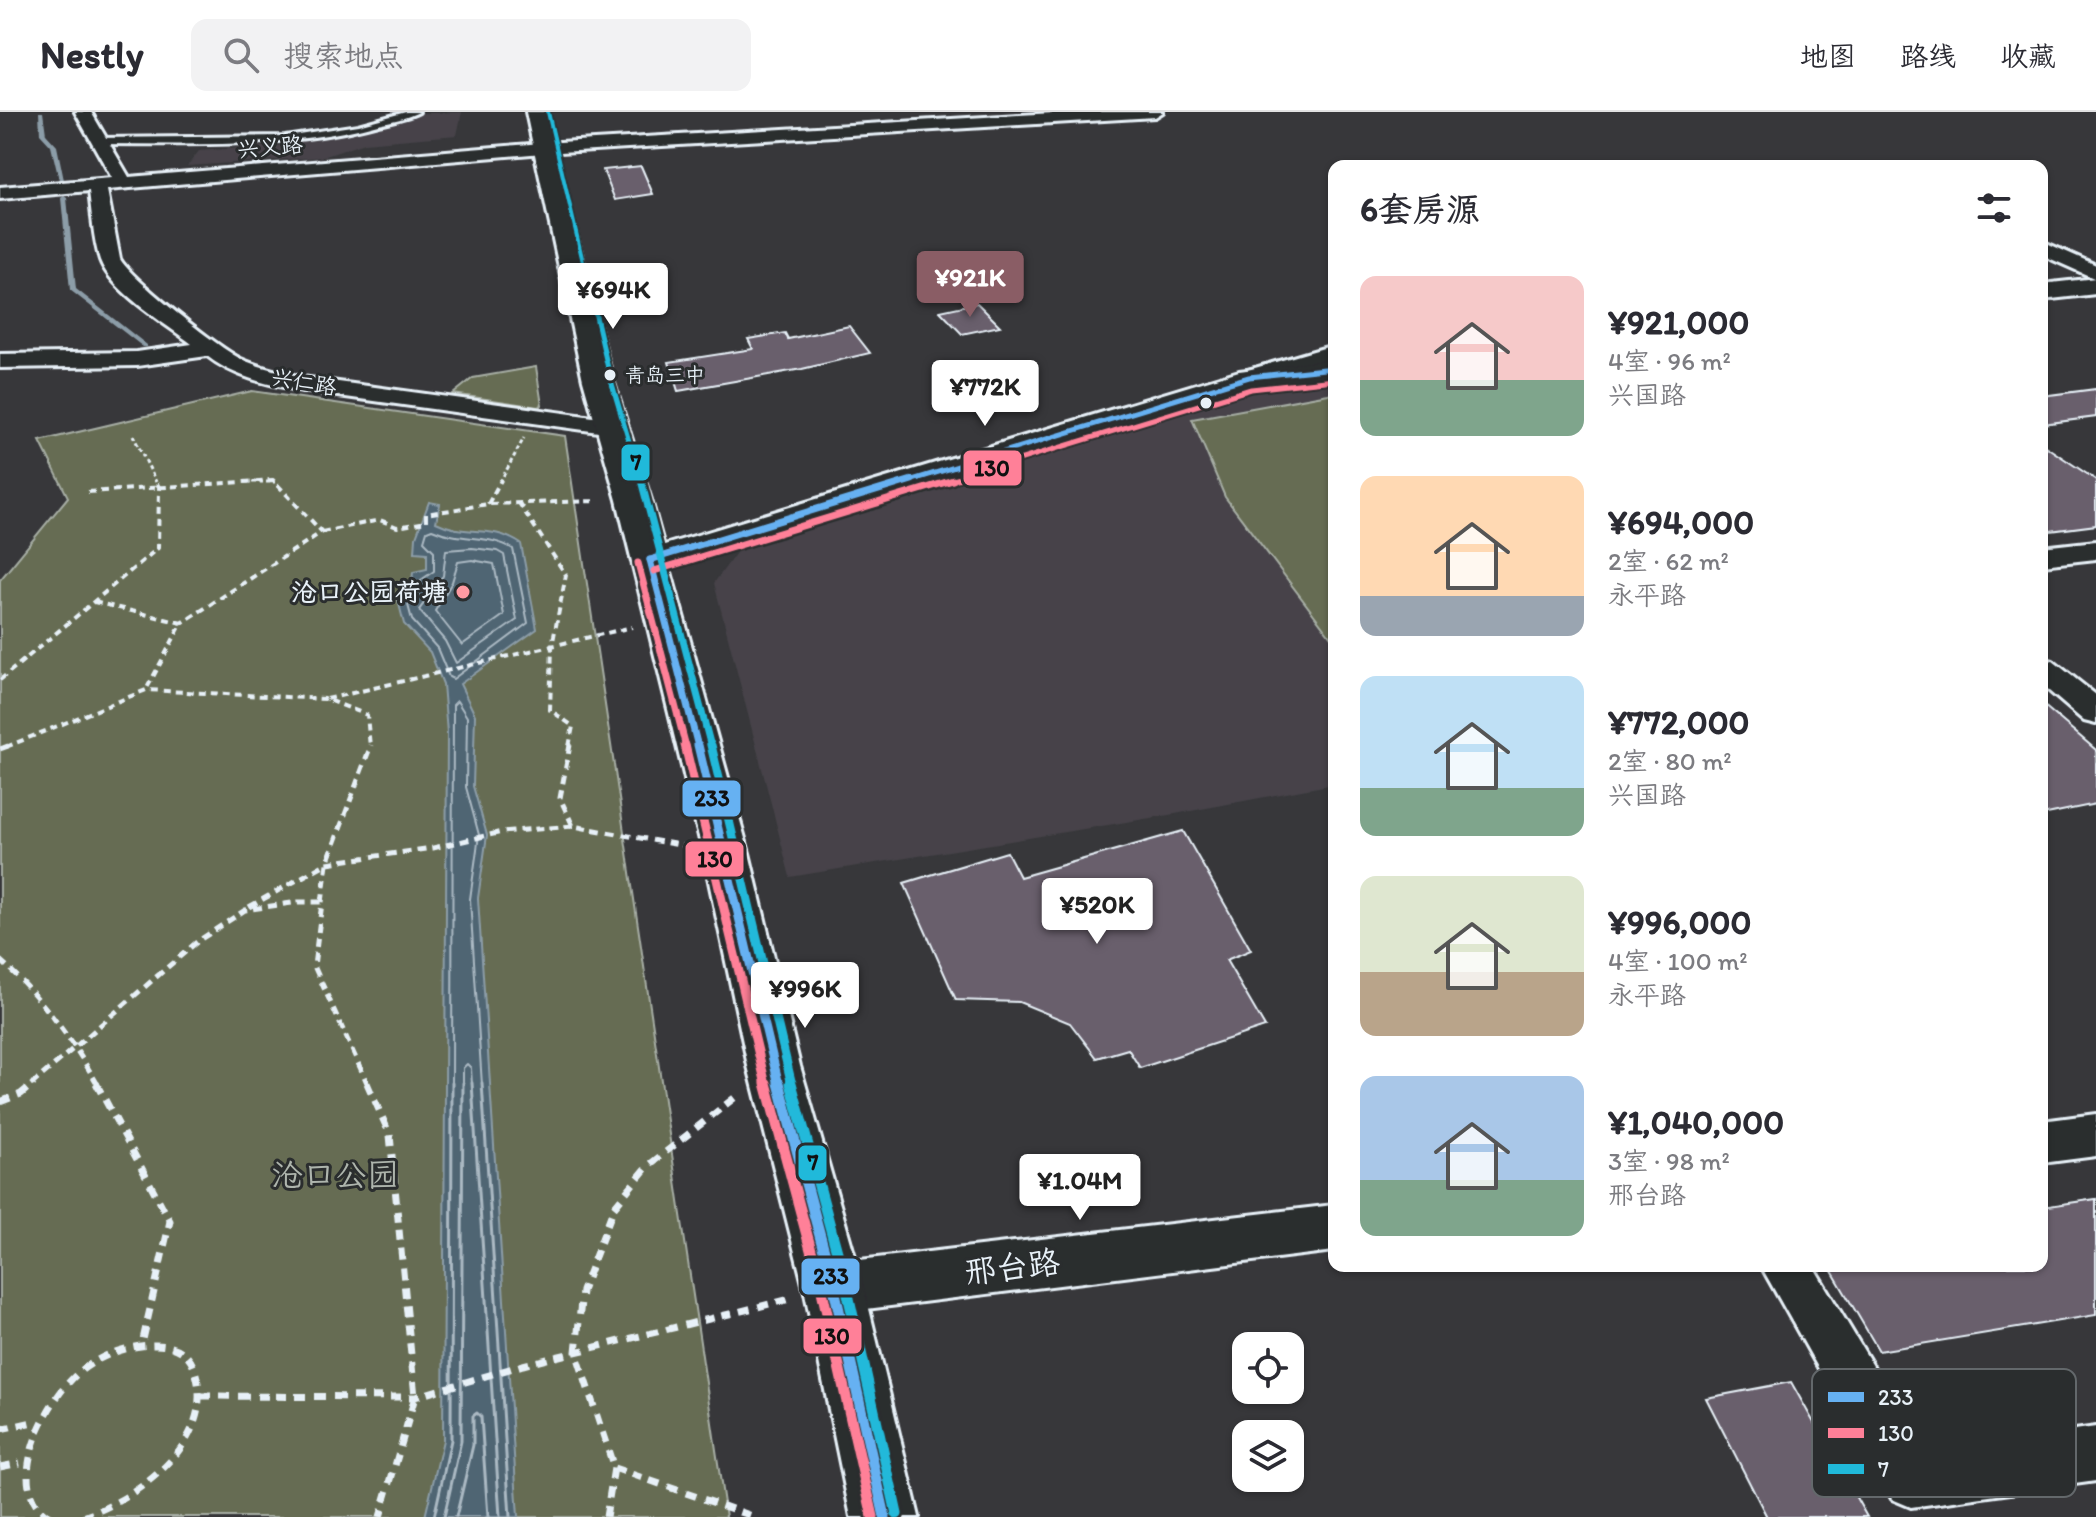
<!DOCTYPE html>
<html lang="zh">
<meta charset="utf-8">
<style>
body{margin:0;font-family:Itim,"LXGW WenKai TC",sans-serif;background:#f2f2f3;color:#2b2b33;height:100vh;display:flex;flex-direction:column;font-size:30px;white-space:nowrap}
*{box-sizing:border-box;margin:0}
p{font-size:26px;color:#7c7c81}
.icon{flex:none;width:44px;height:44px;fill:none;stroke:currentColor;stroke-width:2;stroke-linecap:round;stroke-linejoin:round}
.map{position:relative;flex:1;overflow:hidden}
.sheet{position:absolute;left:1328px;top:48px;width:720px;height:1112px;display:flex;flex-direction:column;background:#fff;border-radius:16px;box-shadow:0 2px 6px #0004}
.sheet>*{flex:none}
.buttons{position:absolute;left:1232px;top:1220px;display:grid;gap:16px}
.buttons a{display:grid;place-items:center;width:72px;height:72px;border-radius:16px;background:#fff;box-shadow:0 2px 6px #0004;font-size:40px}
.price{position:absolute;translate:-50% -68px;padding:0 18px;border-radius:8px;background:#fff;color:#222;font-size:26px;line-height:52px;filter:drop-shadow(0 2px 4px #0008)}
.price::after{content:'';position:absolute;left:50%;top:48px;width:24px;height:18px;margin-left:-12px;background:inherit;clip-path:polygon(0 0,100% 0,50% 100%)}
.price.active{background:#8a5d65;color:#fff}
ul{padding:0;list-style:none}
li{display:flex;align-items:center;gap:24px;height:200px;padding:0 32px}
li span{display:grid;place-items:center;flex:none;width:224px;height:160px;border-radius:16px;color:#555}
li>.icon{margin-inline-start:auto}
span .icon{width:96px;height:96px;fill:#fffc;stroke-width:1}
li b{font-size:34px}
h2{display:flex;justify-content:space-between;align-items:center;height:96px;padding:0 32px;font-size:34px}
header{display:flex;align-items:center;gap:48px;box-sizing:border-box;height:112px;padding:0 40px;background:#fff;border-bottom:2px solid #e1e1e2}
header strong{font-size:38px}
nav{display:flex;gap:44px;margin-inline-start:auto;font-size:28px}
.search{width:560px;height:72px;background:#f2f2f3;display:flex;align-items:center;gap:20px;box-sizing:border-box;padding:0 28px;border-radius:16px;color:#7c7c81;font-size:30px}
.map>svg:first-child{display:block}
</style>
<header>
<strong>Nestly</strong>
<div class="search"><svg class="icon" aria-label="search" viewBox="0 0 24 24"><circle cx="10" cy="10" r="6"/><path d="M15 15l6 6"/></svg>搜索地点</div>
<nav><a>地图</a><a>路线</a><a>收藏</a></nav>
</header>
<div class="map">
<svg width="2096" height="1405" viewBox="0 0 2096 1405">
<rect width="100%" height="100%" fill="#37373a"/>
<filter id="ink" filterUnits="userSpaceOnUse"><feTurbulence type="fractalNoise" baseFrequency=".0125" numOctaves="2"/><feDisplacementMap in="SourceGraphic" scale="16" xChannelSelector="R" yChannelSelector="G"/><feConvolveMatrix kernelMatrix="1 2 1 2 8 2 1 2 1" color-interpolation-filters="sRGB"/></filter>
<g filter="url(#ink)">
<!-- built -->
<g fill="#464349">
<polygon points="462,0 457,23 364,31 323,45 187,54 199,39 283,33 348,20 398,2"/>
<polygon points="1334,266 1334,672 1175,702 790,765 714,471 749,423 1233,277"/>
</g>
<!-- green -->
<g fill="#666c52" stroke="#a7aea5" stroke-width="2">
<polygon points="536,255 542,293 538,295 453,282 473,266"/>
<polygon points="252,279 565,324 726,1405 0,1405 0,468 68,385 40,329"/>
<polygon points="1334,281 1334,529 1225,385 1192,307"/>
</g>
<!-- water -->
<path fill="#4f6573" stroke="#8c9da8" stroke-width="2" d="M429,390L440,392L436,410C468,426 489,411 521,432L537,517L460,572L475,603L473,674L487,723L478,786L518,1405H425L443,1328L447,621L443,572L430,540L404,512L397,484L411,480L413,460L427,457V441L415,440L416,425Z"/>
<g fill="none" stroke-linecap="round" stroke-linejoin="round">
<!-- shore-far1 -->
<g stroke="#abb9c3" stroke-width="2">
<path d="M432,417C461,430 490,422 513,437L528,511L453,567L449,565L437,536L412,508L408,493L418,484L421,468L434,459V439L424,429L427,419Z"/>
<path d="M472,436L497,439L504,443L517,508L456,551L445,529L419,498C430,485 429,477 443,464L446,438Z"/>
<polygon points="472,448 494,452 504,503 462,533 435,499 452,470 458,450"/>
<polyline points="452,973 453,593 457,589 467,605 466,675 479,723 470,787 482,973"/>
<polyline points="463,973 463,956 467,952 471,956 472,973"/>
</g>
<!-- shore -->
<g stroke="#abb9c3" stroke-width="3">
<polyline points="472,971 500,1405"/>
<polyline points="482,971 510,1405"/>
<polyline points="434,1405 451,1328 452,971"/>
<polyline points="444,1405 461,1329 463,971"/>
<polyline points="456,1405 473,1333 473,1304 477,1301 481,1305 488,1405"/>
</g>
<!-- stream -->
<g fill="#8c9da8" fill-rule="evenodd">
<polygon points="39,0 43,0 46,22 57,34 65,73 60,72 51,34 40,22"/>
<polygon points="64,84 67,86 76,177 147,233 147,235 143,235 70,178 61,86"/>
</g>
</g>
<!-- building -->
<g fill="#695e6c" stroke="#e8f1f8" stroke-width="2">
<polygon points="641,54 653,82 615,88 603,58"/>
<polygon points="977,191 1000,214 962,222 940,199"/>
<polygon points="849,214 870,241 802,257 678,279 669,250 753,237 748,227 785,221 788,227"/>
<polygon points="2096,277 2096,305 2042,312 2042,284"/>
<polygon points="2042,332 2096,368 2096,413 2042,420"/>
<polygon points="2042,592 2096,638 2096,692 2042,703"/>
<polygon points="1183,719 1251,838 1226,848 1265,915 1140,956 1128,937 1097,946 1070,911 1019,890 956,888 904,771 1007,740 1020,765"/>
<polygon points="2096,1087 2096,1203 1879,1239 1829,1154 2042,1154 2042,1095"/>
<polygon points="1791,1270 1867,1405 1767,1405 1706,1286"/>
</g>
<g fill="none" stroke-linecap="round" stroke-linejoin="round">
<defs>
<path id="service" d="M406,0H419C407,6 392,9 378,12C287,37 192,32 98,32L94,29L98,26L285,24L358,13Z"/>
<g id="minor">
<path d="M75,0H91L129,65L543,31L1071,0H1163L1155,5L543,41L107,78L120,147C131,167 219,236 241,247C261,256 281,260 302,265L622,309L626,314L622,319L613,322L302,279C268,272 235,266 207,244L137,254L0,256V242L137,240L192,232C166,212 111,179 100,148C93,127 92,101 89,79L0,87V75L112,66Z"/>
<polygon points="2042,129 2096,153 2096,167 2042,143"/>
<polygon points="1334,233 1334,247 1249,272 1241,270 1237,265 1241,260"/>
<polygon points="2096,429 2096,447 2042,453 2042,435"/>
<polygon points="2042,546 2053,549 2096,583 2096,612 2084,609 2042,573"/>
<polygon points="2096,1002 2096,1044 2042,1051 2042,1009"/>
<polygon points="1334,1093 1334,1139 834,1201 817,1193 809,1176 817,1159 834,1151"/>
<polygon points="1761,1154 1813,1154 1924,1339 2096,1315 2096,1369 1911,1395 1892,1387"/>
</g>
<g id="tertiary">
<polygon points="2096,166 2096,182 2042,188 2042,172"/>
<polygon points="1334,247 1334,265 1252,273 662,455 650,459 638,455 632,448 638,441 1239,259"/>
</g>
<polygon id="secondary" points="526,0 546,0 613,268 651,388 749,741 800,954 864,1176 919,1405 851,1405 804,1176 748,954 703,741 617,388 583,268"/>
</defs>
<!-- service casing -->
<use href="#service" stroke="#e8f1f8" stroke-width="6"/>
<!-- minor casing -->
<use href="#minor" stroke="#e8f1f8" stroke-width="6"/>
<!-- tertiary casing -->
<use href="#tertiary" stroke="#e8f1f8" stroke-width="6"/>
<!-- secondary casing -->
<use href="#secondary" stroke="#e8f1f8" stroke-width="6"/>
<!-- path-far3 -->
<g stroke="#e8f1f8" stroke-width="3" stroke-dasharray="4 3" stroke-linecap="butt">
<polyline points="133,323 156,370"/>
<polyline points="245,370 275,370"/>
<polyline points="500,370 524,326"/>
</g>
<!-- path-far2 -->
<g stroke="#e8f1f8" stroke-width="4" stroke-dasharray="7 5" stroke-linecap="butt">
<polyline points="88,380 273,368 322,420 182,511"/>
<polyline points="519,391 566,463 552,534 550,598 573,614 569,635"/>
<polyline points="488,392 501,368"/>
<polyline points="322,420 380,408 397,415 426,410 426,402 488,392 598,389"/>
<polyline points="94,490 182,511 146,578"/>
<polyline points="0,568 158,436 159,375 155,368"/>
<polyline points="327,587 632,515"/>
<polyline points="6,635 146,578 326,587 367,603 370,635"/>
</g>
<!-- path-far1 -->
<g stroke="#e8f1f8" stroke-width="5" stroke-dasharray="9 6" stroke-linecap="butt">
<polyline points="570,633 560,686 573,714 685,734"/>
<polyline points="0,637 11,633"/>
<polyline points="249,795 327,751 433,736 502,720 573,714"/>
<path d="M0,848C40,884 71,926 98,973"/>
<polyline points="31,973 198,829 245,798 298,790 322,790"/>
<polyline points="368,973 314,854 327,751 371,633"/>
</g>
<!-- path -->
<g stroke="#e8f1f8" stroke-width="7" stroke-dasharray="11 8" stroke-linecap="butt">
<polyline points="96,971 170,1109 142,1232"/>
<polyline points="367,971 390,1023 415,1285 380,1405"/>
<polyline points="0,990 21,982 34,971"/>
<polyline points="200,1284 415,1285 523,1253 790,1187"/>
<polyline points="0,1317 33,1310"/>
<polyline points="0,1355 20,1351"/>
<polyline points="614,1356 755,1405"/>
<path d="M50,1405C0,1378 46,1285 82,1258C103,1242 129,1233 156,1233C173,1233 188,1239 194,1256C220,1326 141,1385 83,1405"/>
<polyline points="606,1405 614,1356 576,1240 582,1179 614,1095 648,1054 738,983"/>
</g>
<!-- service -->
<use href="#service" fill="#2a2d2e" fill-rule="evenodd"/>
<!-- minor -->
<use href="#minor" fill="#2a2d2e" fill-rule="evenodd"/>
<!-- tertiary -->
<use href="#tertiary" fill="#2a2d2e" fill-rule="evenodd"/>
<!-- secondary -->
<use href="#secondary" fill="#2a2d2e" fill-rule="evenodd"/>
<defs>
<polyline id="bus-1-far3" points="906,370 1249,265 1334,256"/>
<g id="bus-1-far2">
<polyline points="650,448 698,635"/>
<polyline points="650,448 912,368"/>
</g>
<polyline id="bus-1-far1" points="698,633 779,973"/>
<polyline id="bus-1" points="779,971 834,1176 885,1405"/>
<polyline id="bus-2-far3" points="947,370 1251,277 1334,268"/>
<g id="bus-2-far2">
<polyline points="638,451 686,635"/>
<polyline points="654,459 953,368"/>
</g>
<polyline id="bus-2-far1" points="685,633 766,973"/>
<polyline id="bus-2" points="766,971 822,1179 873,1405"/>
<polyline id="bus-3-far4" points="548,0 586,163"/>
<polyline id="bus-3-far3" points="586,161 610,265 641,370"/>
<polyline id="bus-3-far2" points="641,368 711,635"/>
<polyline id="bus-3-far1" points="711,633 792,973"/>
<polyline id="bus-3" points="791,971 846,1173 897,1402"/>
</defs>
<!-- bus-1-far3 casing -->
<use href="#bus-1-far3" stroke="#2a2d2e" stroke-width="9"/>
<!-- bus-1-far2 casing -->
<use href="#bus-1-far2" stroke="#2a2d2e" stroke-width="12"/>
<!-- bus-1-far1 casing -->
<use href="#bus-1-far1" stroke="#2a2d2e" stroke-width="15"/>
<!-- bus-1 casing -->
<use href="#bus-1" stroke="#2a2d2e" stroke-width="17"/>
<!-- bus-2-far3 casing -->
<use href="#bus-2-far3" stroke="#2a2d2e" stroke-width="9"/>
<!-- bus-2-far2 casing -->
<use href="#bus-2-far2" stroke="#2a2d2e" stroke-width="12"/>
<!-- bus-2-far1 casing -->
<use href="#bus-2-far1" stroke="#2a2d2e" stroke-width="15"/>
<!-- bus-2 casing -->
<use href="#bus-2" stroke="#2a2d2e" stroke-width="17"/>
<!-- bus-3-far4 casing -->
<use href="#bus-3-far4" stroke="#2a2d2e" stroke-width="7"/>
<!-- bus-3-far3 casing -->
<use href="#bus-3-far3" stroke="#2a2d2e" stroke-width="9"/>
<!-- bus-3-far2 casing -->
<use href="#bus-3-far2" stroke="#2a2d2e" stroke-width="12"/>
<!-- bus-3-far1 casing -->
<use href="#bus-3-far1" stroke="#2a2d2e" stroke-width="15"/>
<!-- bus-3 casing -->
<use href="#bus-3" stroke="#2a2d2e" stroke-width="17"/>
<!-- bus-1-far3 -->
<use href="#bus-1-far3" stroke="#66b1f2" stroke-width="5"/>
<!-- bus-1-far2 -->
<use href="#bus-1-far2" stroke="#66b1f2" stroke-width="7"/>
<!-- bus-1-far1 -->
<use href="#bus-1-far1" stroke="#66b1f2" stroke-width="9"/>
<!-- bus-1 -->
<use href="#bus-1" stroke="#66b1f2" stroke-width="11"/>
<!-- bus-2-far3 -->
<use href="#bus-2-far3" stroke="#ff8098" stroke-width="5"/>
<!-- bus-2-far2 -->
<use href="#bus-2-far2" stroke="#ff8098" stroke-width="7"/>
<!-- bus-2-far1 -->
<use href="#bus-2-far1" stroke="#ff8098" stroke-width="9"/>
<!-- bus-2 -->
<use href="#bus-2" stroke="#ff8098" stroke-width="11"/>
<!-- bus-3-far4 -->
<use href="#bus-3-far4" stroke="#20b9da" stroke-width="4"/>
<!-- bus-3-far3 -->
<use href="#bus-3-far3" stroke="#20b9da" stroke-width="5"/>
<!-- bus-3-far2 -->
<use href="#bus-3-far2" stroke="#20b9da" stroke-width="7"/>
<!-- bus-3-far1 -->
<use href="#bus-3-far1" stroke="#20b9da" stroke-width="9"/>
<!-- bus-3 -->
<use href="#bus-3" stroke="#20b9da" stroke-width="11"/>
</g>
</g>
<!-- markers -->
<g fill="#e8f1f8" stroke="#2a2d2e" stroke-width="3">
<circle cx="610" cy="263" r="7"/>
<circle cx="1206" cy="291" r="7"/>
</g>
<circle fill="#ff9aa2" stroke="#2a2d2e" stroke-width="3" cx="463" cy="480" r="8"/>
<g text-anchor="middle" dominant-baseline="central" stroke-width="6" stroke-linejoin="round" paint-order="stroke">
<!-- far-bus labels -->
<g font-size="20" fill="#e8f1f8" stroke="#2a2d2e" text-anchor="start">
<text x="625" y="263">青岛三中</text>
</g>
<!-- far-street labels -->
<g font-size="22" fill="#e8f1f8" stroke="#2a2d2e">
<text transform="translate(270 35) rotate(-5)">兴义路</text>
<text transform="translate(304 270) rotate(10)">兴仁路</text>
</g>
<!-- poi labels -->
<g font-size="26" font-weight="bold" fill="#e8f1f8" stroke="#2a2d2e" text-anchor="end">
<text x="447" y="480">沧口公园荷塘</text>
</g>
<!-- near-park labels -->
<g font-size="32" fill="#aeb5ad" stroke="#2a2d2e">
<text x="335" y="1063">沧口公园</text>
</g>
<!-- near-street labels -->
<g font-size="32" fill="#e8f1f8" stroke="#2a2d2e">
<text transform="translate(1012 1155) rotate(-7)">邢台路</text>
</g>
</g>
<!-- legend -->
<rect x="1812" y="1257" width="264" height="128" rx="12" fill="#2a2d2e" stroke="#63686b" stroke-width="2"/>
<rect x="1828" y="1280" width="36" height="10" fill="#66b1f2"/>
<rect x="1828" y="1316" width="36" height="10" fill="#ff8098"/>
<rect x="1828" y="1352" width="36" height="10" fill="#20b9da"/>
<g font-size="22" fill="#e8f1f8">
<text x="1878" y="1293">233</text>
<text x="1878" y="1329">130</text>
<text x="1878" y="1365">7</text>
</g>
<g stroke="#2a2d2e" stroke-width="3">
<rect x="620" y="331" width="31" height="39" rx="8" fill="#20b9da"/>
<rect x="962" y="337" width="61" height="38" rx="8" fill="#ff8098"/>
<rect x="681" y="667" width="61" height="39" rx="8" fill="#66b1f2"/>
<rect x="684" y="728" width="61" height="38" rx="8" fill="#ff8098"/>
<rect x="797" y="1032" width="31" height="38" rx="8" fill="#20b9da"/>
<rect x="800" y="1145" width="61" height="39" rx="8" fill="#66b1f2"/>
<rect x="802" y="1205" width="61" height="38" rx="8" fill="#ff8098"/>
</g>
<g font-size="22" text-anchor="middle" font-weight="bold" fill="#111">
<text x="636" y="358">7</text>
<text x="992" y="364">130</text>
<text x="712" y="694">233</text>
<text x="715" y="755">130</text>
<text x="813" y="1058">7</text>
<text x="831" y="1172">233</text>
<text x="832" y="1232">130</text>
</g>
</svg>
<div class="buttons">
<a><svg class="icon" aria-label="locate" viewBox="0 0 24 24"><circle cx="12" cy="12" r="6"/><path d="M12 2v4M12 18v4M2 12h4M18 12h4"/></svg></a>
<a><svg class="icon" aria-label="layers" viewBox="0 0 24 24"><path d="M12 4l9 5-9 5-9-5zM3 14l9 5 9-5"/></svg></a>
</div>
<b class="price active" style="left:970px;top:207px">¥921K</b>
<b class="price" style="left:613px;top:219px">¥694K</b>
<b class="price" style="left:985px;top:316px">¥772K</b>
<b class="price" style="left:1097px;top:834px">¥520K</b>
<b class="price" style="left:805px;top:918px">¥996K</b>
<b class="price" style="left:1080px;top:1110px">¥1.04M</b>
<section class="sheet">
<h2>6套房源<svg class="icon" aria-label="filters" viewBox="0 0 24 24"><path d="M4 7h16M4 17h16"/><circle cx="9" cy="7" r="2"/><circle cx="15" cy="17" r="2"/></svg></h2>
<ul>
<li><span style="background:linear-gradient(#f6c9c9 65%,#7fa58c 0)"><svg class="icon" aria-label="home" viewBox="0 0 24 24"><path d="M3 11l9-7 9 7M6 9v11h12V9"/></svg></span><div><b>¥921,000</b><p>4室 · 96 m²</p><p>兴国路</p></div></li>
<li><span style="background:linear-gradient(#ffd9b3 75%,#9aa5b1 0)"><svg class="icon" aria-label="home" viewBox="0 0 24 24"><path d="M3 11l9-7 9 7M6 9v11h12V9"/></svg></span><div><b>¥694,000</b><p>2室 · 62 m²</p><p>永平路</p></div></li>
<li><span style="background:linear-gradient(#bfe0f5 70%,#7fa58c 0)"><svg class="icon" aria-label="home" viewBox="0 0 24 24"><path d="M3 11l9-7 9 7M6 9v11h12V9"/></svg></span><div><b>¥772,000</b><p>2室 · 80 m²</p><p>兴国路</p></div></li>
<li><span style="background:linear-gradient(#dfe7d0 60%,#b9a48a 0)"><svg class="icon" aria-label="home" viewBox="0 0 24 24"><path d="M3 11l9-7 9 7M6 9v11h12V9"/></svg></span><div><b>¥996,000</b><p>4室 · 100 m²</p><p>永平路</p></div></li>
<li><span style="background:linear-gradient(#a9c7e8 65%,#7fa58c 0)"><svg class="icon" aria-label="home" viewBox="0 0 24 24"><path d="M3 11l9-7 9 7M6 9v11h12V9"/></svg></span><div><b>¥1,040,000</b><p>3室 · 98 m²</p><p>邢台路</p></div></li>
</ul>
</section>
</div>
